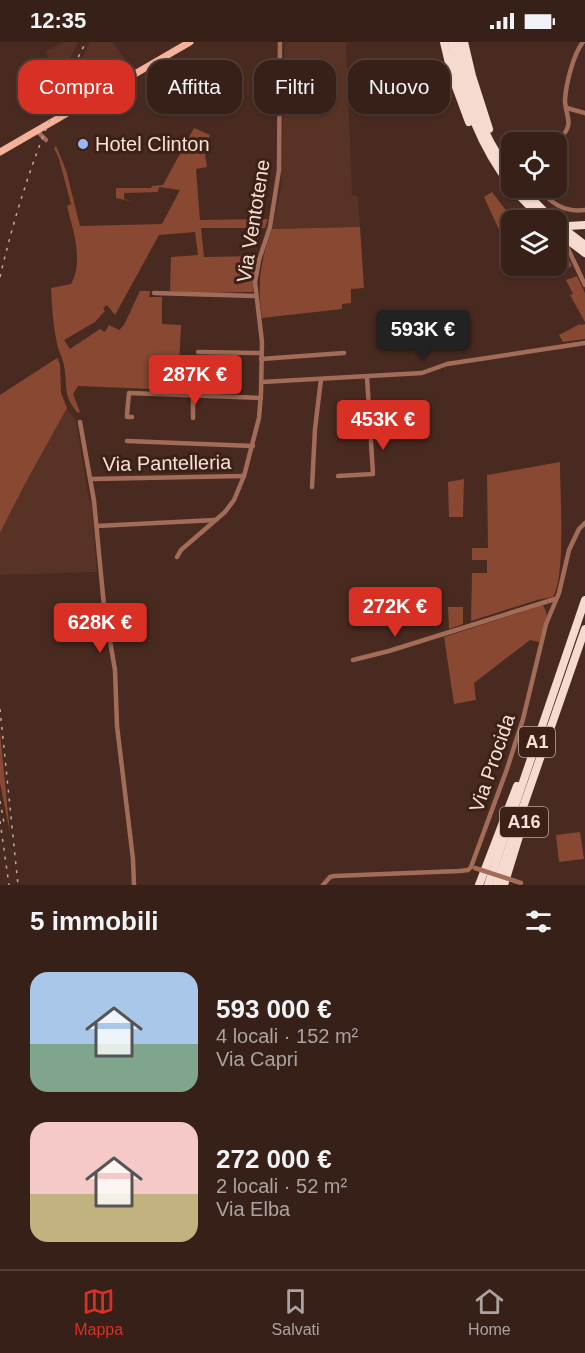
<!DOCTYPE html>
<html lang="it">
<meta charset="utf-8">
<style>
body{margin:0;font-family:Helvetica,sans-serif;background:#3d2821;color:#f1f3f6;height:100vh;display:flex;flex-direction:column;font-size:22px;white-space:nowrap}
*{box-sizing:border-box;margin:0}
p{font-size:20px;color:#aaa3a2}
.icon{flex:none;width:33px;height:33px;fill:none;stroke:currentColor;stroke-width:2;stroke-linecap:round;stroke-linejoin:round}
.map{position:relative;height:843px;overflow:hidden}
.sheet{display:flex;flex-direction:column;background:#362018;flex:1}
.sheet>*{flex:none}
.top-card{position:absolute;left:18px;top:18px;width:549px;height:54px;display:flex;gap:12px}
.tools{position:absolute;left:501px;top:90px;display:grid;gap:12px}
.tools a{display:grid;place-items:center;width:66px;height:66px;border-radius:12px;background:#362018;box-shadow:0 2px 4px #0004,0 0 0 2px #503e37;font-size:30px}
.price{position:absolute;translate:-50% -51px;padding:0 14px;border-radius:6px;background:#d93025;color:#fff;font-size:20px;line-height:39px;filter:drop-shadow(0 2px 3px #0008)}
.price::after{content:'';position:absolute;left:50%;top:36px;width:18px;height:14px;margin-left:-9px;background:inherit;clip-path:polygon(0 0,100% 0,50% 100%)}
.price.active{background:#222;color:#fff}
ul{padding:0;list-style:none}
li{display:flex;align-items:center;gap:18px;height:150px;padding:0 30px}
li span{display:grid;place-items:center;flex:none;width:168px;height:120px;border-radius:18px;color:#555}
li>.icon{margin-inline-start:auto}
span .icon{width:72px;height:72px;fill:#fffc;stroke-width:1}
li b{font-size:26px}
h2{display:flex;justify-content:space-between;align-items:center;height:72px;padding:0 30px;font-size:26px}
.chip{padding:0 21px;border-radius:18px;background:#362018;box-shadow:0 2px 4px #0004,0 0 0 2px #503e37;font-size:21px;line-height:54px}
.chip.active{background:#d93025;color:#fff}
.status{display:flex;justify-content:space-between;align-items:center;height:42px;padding:0 30px;background:#362018;direction:ltr}
.status svg{height:16px;fill:currentColor}
.menu{display:flex;justify-content:space-around;align-items:center;height:84px;border-top:2px solid #503e37;background:#362018;font-size:16px;color:#aaa3a2}
.menu a{display:grid;justify-items:center;gap:3px}
.menu .active{color:#d93025}
.map>svg:first-child{display:block}
</style>
<div class="status"><b>12:35</b><svg viewBox="0 0 49 12"><path d="M0 12V9h3v3zM5 12V6h3v6zM10 12V3h3v9zM15 12V0h3v12zM26 1h20v11H26zM47 4h2v5h-2z"/></svg></div>
<div class="map">
<svg width="585" height="843" viewBox="0 0 585 843">
<rect width="100%" height="100%" fill="#482a20"/>
<!-- built -->
<g fill="#573225">
<polygon points="65,0 78,0 56,45 46,9"/>
<polygon points="90,0 112,0 133,27 55,72"/>
<polygon points="285,0 346,0 352,153 358,154 360,185 272,187 281,145"/>
<polygon points="67,366 76,379 89,458 91,459 97,530 0,533 0,491 26,440"/>
</g>
<!-- green -->
<g fill="#884832">
<path d="M194,86L210,93L204,105L207,125L196,127L200,178L268,177L265,186H201L204,215L257,214L253,250L182,251L170,249L171,215L198,213L195,190L159,193L115,273L107,263L103,266L105,269L95,280L64,298L70,307L100,287L105,290L109,283L119,288L124,283L140,249H150L149,255H162V282L181,283L178,348L78,344L73,352L80,370L78,371C62,354 68,343 64,324C63,316 58,309 57,301C53,283 52,264 51,246L71,242C84,219 73,188 67,164L71,162L59,117L54,106L56,104L66,128L80,184L162,182L180,148L159,145L158,150L124,151V157L134,160L116,156V146H151L152,144L163,143Z"/>
<polygon points="492,150 511,175 500,190 484,155"/>
<path d="M360,185L364,246L351,247V261L342,262V267L262,276C257,239 260,222 272,187Z"/>
<polygon points="556,197 560,200 572,224 562,230 557,222"/>
<polygon points="577,234 585,251 585,280 570,253 573,252 566,238"/>
<polygon points="580,282 581,283 585,282 585,297 563,300 559,293"/>
<polygon points="57,316 60,322 61,351 67,366 26,440 0,491 0,353"/>
<path d="M560,420C560,451 566,534 553,555L537,558L471,579L472,531H487V518H472V506H488L487,433Z"/>
<polygon points="464,437 463,475 449,475 448,440"/>
<polygon points="543,563 547,572 539,600 530,598 474,641 476,658 454,662 444,595"/>
<polygon points="448,565 463,565 463,582 449,587"/>
<polygon points="0,691 10,791 0,741"/>
<polygon points="580,790 584,817 559,820 556,793"/>
</g>
<g fill="none" stroke-linecap="round" stroke-linejoin="round">
<!-- street -->
<g stroke="#a36c59" stroke-width="4.5">
<polyline points="567,66 585,71"/>
<polyline points="36,88 46,98"/>
<path d="M538,100L539,97L563,93C574,81 565,72 565,58C566,42 573,13 583,0"/>
<path d="M537,146C551,160 563,171 585,168"/>
<polyline points="563,196 585,243"/>
<polyline points="154,251 256,254"/>
<polyline points="198,310 261,311"/>
<polyline points="261,317 344,311"/>
<polyline points="262,340 422,331 447,322 585,301"/>
<polyline points="132,375 127,375 127,372 129,351 261,356"/>
<polyline points="193,376 193,353"/>
<polyline points="80,380 94,459 104,564 115,628 117,684 133,817 134,843"/>
<polyline points="127,399 253,404"/>
<polyline points="338,434 373,432 367,335"/>
<polyline points="91,437 244,434"/>
<polyline points="312,445 315,387 321,337"/>
<polyline points="97,484 215,478"/>
<polyline points="177,515 181,508 225,470 234,458 244,434 259,376 261,351 262,300 255,240 259,218 270,185 279,128 280,0"/>
<polyline points="353,618 389,609 555,557"/>
<polyline points="515,839 521,841"/>
<polyline points="323,843 330,835 334,834 459,829 468,828 471,825 507,727 523,677 546,582 559,551 569,508 579,487 585,481"/>
</g>
<!-- primary -->
<polyline stroke="#f6b19a" stroke-width="7" points="0,110 190,0"/>
<!-- highway -->
<g stroke="#f6dad0" stroke-width="8">
<polyline points="444,0 452,34 469,80"/>
<path d="M452,0C461,52 479,103 512,145"/>
<path d="M458,0C467,48 481,95 512,133"/>
<polyline points="464,0 472,34 489,87"/>
<polyline points="512,146 543,178"/>
<polyline points="521,146 553,178"/>
<polyline points="559,180 568,184 585,183"/>
<polyline points="556,181 585,203"/>
<polyline points="556,189 585,211"/>
<polyline points="479,843 517,744"/>
<polyline points="488,843 585,558"/>
<polyline points="496,843 585,587"/>
<polyline points="504,843 525,775"/>
</g>
<!-- rail -->
<g stroke="#c1aaa2" stroke-width="1.5" stroke-dasharray="3 6" stroke-linecap="butt">
<path d="M0,235C19,153 47,74 86,0"/>
<polyline points="0,667 18,843"/>
<polyline points="0,759 4,781"/>
<polyline points="0,779 9,843"/>
</g>
<!-- street-bridge -->
<polyline stroke="#a36c59" stroke-width="4.5" points="475,826 515,839"/>
</g>
<!-- markers -->
<circle fill="#9bb5fd" stroke="#3d2016" stroke-width="2" cx="83" cy="102" r="6"/>
<g text-anchor="middle" dominant-baseline="central" stroke-width="6" stroke-linejoin="round" paint-order="stroke">
<!-- shield labels -->
<g fill="#3d2016" stroke="#bea79f" stroke-width="1.5">
<rect x="519" y="685" width="36" height="30" rx="4.5"/>
<rect x="500" y="765" width="48" height="30" rx="4.5"/>
</g>
<g font-size="18" font-weight="bold" fill="#f5e1da">
<text x="537" y="700">A1</text>
<text x="524" y="780">A16</text>
</g>
<!-- poi labels -->
<g font-size="20" fill="#f5e1da" stroke="#3d2016" text-anchor="start">
<text x="95" y="102">Hotel Clinton</text>
</g>
<!-- street labels -->
<g font-size="20" fill="#f5e1da" stroke="#3d2016">
<text transform="translate(253 179) rotate(-81)">Via Ventotene</text>
<text transform="translate(167 421) rotate(-1)">Via Pantelleria</text>
<text transform="translate(492 721) rotate(-71)">Via Procida</text>
</g>
</g>
</svg>
<div class="tools">
<a><svg class="icon" aria-label="locate" viewBox="0 0 24 24"><circle cx="12" cy="12" r="6"/><path d="M12 2v4M12 18v4M2 12h4M18 12h4"/></svg></a>
<a><svg class="icon" aria-label="layers" viewBox="0 0 24 24"><path d="M12 4l9 5-9 5-9-5zM3 14l9 5 9-5"/></svg></a>
</div>
<b class="price active" style="left:423px;top:319px">593K €</b>
<b class="price" style="left:195px;top:364px">287K €</b>
<b class="price" style="left:383px;top:409px">453K €</b>
<b class="price" style="left:395px;top:596px">272K €</b>
<b class="price" style="left:100px;top:612px">628K €</b>
<div class="top-card">
<a class="chip active">Compra</a>
<a class="chip">Affitta</a>
<a class="chip">Filtri</a>
<a class="chip">Nuovo</a>
</div>
</div>
<section class="sheet">
<h2>5 immobili<svg class="icon" aria-label="filters" viewBox="0 0 24 24"><path d="M4 7h16M4 17h16"/><circle cx="9" cy="7" r="2"/><circle cx="15" cy="17" r="2"/></svg></h2>
<ul>
<li><span style="background:linear-gradient(#a9c7e8 60%,#7fa58c 0)"><svg class="icon" aria-label="home" viewBox="0 0 24 24"><path d="M3 11l9-7 9 7M6 9v11h12V9"/></svg></span><div><b>593 000 €</b><p>4 locali · 152 m²</p><p>Via Capri</p></div></li>
<li><span style="background:linear-gradient(#f6c9c9 60%,#c2b280 0)"><svg class="icon" aria-label="home" viewBox="0 0 24 24"><path d="M3 11l9-7 9 7M6 9v11h12V9"/></svg></span><div><b>272 000 €</b><p>2 locali · 52 m²</p><p>Via Elba</p></div></li>
</ul>
</section>
<nav class="menu">
<a class="active"><svg class="icon" aria-label="map" viewBox="0 0 24 24"><path d="M3 6l6-2 6 2 6-2v14l-6 2-6-2-6 2zM9 4v14M15 6v14"/></svg>Mappa</a>
<a><svg class="icon" aria-label="saved" viewBox="0 0 24 24"><path d="M7 4h10v16l-5-4-5 4z"/></svg>Salvati</a>
<a><svg class="icon" aria-label="home" viewBox="0 0 24 24"><path d="M3 11l9-7 9 7M6 9v11h12V9"/></svg>Home</a>
</nav>
